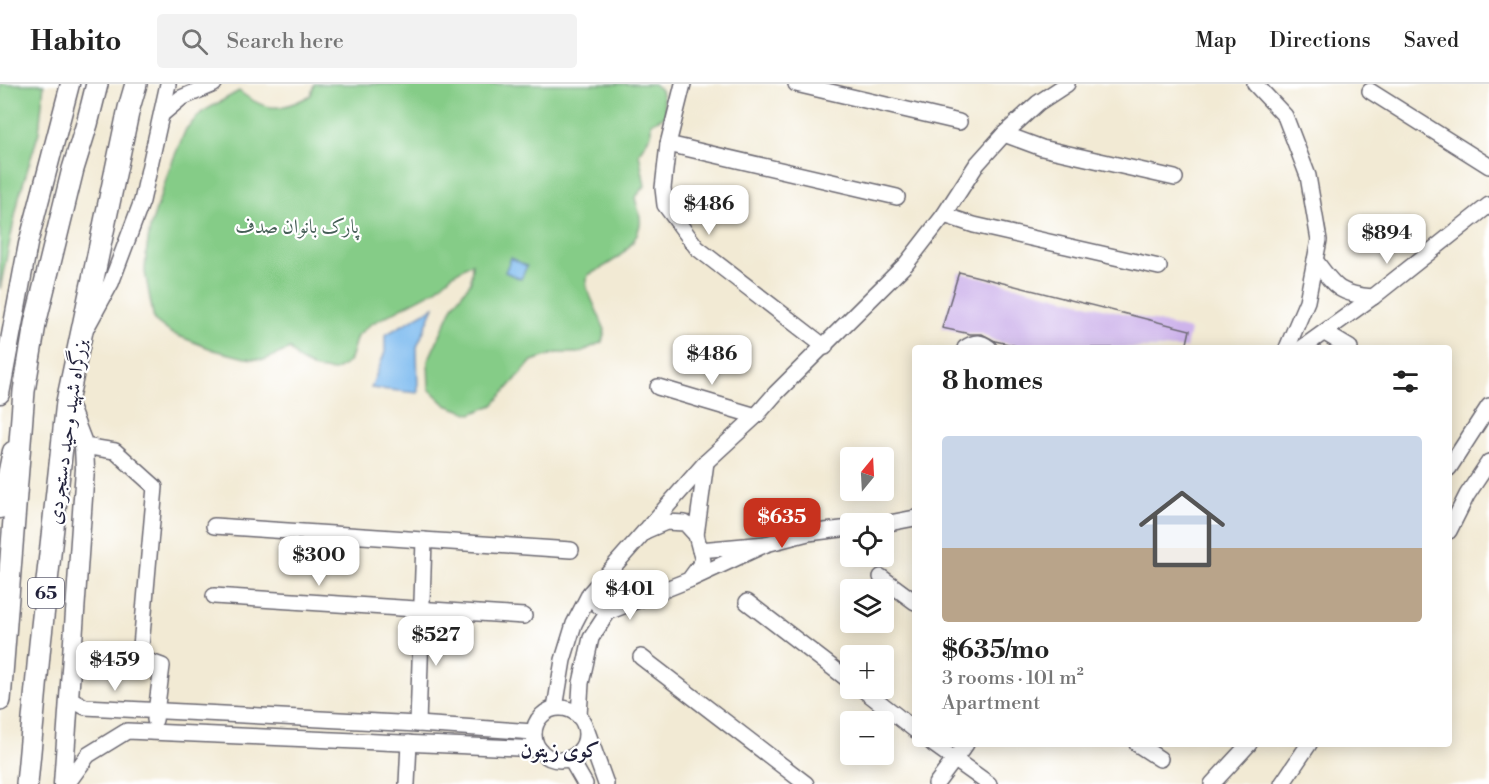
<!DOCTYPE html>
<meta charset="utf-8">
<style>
body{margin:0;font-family:"Libre Bodoni",Amiri,serif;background:#f2f2f2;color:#222;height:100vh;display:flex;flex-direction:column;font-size:22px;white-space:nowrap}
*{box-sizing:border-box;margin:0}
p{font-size:20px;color:#767676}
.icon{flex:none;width:33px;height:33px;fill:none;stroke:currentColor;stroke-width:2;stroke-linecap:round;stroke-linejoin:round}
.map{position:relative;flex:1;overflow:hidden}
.panel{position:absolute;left:912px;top:261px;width:540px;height:402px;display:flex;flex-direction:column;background:#fff;border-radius:6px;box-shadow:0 3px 15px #0003}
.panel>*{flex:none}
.needle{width:39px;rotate:18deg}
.tools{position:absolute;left:840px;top:363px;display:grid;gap:12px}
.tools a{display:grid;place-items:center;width:54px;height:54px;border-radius:6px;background:#fff;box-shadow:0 3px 15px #0003;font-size:30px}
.price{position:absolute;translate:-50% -51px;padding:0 14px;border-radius:12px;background:#fff;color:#222;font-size:20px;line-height:39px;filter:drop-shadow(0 2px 3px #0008)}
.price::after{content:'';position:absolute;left:50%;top:36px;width:18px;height:14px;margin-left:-9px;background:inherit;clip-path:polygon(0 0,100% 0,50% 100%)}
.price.on{background:#c8321e;color:#fff}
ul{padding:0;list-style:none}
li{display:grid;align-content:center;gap:12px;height:318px;padding:0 30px}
li span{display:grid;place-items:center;height:186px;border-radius:6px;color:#555}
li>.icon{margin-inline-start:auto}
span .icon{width:108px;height:108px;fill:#fffc;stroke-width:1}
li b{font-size:26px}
h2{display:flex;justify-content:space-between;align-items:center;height:72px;padding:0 30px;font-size:26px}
header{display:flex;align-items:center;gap:36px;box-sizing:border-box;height:84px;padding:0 30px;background:#fff;border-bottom:2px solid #e0e0e0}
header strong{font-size:28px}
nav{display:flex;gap:33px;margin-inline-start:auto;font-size:21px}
.search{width:420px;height:54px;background:#f2f2f2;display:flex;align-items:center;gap:15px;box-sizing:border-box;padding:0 21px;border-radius:6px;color:#767676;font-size:22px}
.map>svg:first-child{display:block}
</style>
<header>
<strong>Habito</strong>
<div class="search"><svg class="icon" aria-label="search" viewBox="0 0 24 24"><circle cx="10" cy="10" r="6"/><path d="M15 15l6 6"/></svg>Search here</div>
<nav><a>Map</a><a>Directions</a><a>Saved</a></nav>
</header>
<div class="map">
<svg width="1489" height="700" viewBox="0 0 1489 700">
<rect width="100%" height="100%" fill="#fff"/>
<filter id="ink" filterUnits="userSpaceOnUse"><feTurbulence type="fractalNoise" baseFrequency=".0167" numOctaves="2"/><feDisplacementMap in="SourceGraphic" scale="12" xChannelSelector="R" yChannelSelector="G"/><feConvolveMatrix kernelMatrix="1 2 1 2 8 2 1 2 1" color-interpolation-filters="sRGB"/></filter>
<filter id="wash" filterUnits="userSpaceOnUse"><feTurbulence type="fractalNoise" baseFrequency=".008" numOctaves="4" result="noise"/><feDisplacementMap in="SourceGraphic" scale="24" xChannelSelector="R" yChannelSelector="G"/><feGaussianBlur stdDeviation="1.35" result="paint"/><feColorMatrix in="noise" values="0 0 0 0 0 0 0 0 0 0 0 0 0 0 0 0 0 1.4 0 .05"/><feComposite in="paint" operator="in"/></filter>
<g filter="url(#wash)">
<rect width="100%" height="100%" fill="#f2ead4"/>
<!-- green -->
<g fill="#85cc87" stroke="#547761" stroke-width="1.5">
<polygon points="0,0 44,0 39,48 19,113 0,205"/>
<path d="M314,0H654L661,6L667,31L651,39V50L639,69L645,102L635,114C637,122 642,134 640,141C635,166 609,181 588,191L586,202L605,246L602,258L579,269H556L532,277L493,321L471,330L446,321L429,305L428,277L454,220L471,198L472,179L453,190L434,207L371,240L357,252L349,278L335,287L316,285L299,276L290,265L264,276L245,274L214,266L171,249L154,236L145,188L146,170L150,144L170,83L186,45L202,28L239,7C267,29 282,27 311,11Z"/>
</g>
<!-- water -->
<g fill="#7bbaef" stroke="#4e6e95" stroke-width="1.5">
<polygon points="511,174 527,182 521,195 505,188"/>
<polygon points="434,223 417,263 418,309 371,304 385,268 385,251"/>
</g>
<g id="blocks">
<!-- building -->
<polygon fill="#ceb4eb" points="959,188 1190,246 1186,264 1026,264 995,257 982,250 970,250 942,244"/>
</g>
</g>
<g filter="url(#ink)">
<use href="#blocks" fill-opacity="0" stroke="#6b6871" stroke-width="1.5"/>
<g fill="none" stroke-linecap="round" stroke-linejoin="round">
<defs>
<g id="minor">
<polyline points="683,0 668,60 663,104 665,121 697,164 825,263"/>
<polyline points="796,0 959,38"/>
<polyline points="1255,0 1285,32 1308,92 1319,156 1307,217 1287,264"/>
<polyline points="1370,7 1489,82"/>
<polyline points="162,30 181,14 214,0"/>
<polyline points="1004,50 1042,64 1175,94"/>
<polyline points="668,60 897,113"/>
<polyline points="944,131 974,141 1159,183"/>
<path d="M1315,176C1335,203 1338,210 1373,213"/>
<polyline points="88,241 111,199 142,117 168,0"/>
<polyline points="1325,249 1350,264"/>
<path d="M965,264C973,258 981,257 989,264"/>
<polyline points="1302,264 1373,213 1489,121"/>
<polyline points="658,303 756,332"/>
<polyline points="84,362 115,367 155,403 140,574 162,582 155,636"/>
<polyline points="706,378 756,332 776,309 906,180 944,131 977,80 1004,50 1038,19 1067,0"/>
<polyline points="1449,384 1489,322"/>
<polygon points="666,438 685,439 696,451 703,477 689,496 608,528 598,521 590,509 645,447"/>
<polyline points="884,440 915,434"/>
<polyline points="214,442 571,466"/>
<polyline points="648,444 706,378 696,451"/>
<polyline points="1449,447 1467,411 1489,378"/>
<polyline points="766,460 808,449 850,444"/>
<polyline points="881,493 915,518"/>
<polyline points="691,495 766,460 700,466"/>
<polyline points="214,512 524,532"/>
<polyline points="747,518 850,597"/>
<polyline points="641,573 806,700"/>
<polyline points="861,604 915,646"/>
<polyline points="69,614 85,623 418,640 534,648"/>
<circle cx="560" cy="650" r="26"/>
<polyline points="555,624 563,576 574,540 590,509"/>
<polyline points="579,631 581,599 591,554 608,528"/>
<polyline points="418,640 424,456"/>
<polyline points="587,647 606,700"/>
<polyline points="933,660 989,700"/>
<polyline points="1137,660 1160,675"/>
<polyline points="570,674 585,700"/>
<polyline points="67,700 88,671 127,647 539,665"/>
<polyline points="407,700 409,659"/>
<polyline points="936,700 966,660"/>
<polyline points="1212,700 1249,660"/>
<polyline points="1282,700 1309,660"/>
</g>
<g id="major">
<polyline points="0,310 28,160 70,0"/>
<polyline points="0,425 12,367"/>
<polyline points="63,700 85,385 84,362 67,318"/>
</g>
<g id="highway">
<polyline points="0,616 24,307 35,240 73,85 87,40 97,0"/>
<polyline points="27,700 40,560 67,318 129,24 136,0"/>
</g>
</defs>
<!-- minor casing -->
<use href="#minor" stroke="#6b6871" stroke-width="18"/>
<!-- major casing -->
<use href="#major" stroke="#6b6871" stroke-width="21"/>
<!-- highway casing -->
<use href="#highway" stroke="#6b6871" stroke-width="24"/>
<!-- minor -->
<use href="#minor" stroke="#fff" stroke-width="15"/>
<!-- major -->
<use href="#major" stroke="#fff" stroke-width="18"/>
<!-- highway -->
<use href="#highway" stroke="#fff" stroke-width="21"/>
</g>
</g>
<g text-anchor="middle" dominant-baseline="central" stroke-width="4.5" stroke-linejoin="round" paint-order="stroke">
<!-- shield labels -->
<rect fill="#fff" stroke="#646476" stroke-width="1.5" x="28" y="494" width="36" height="30" rx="4.5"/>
<g font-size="18" font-weight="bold" fill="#22223b">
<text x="46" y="509">65</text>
</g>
<!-- park labels -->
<g font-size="20" fill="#455e56" stroke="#fff">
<text x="297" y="143">پارک بانوان صدف</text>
</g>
<!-- street labels -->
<g font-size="20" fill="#22223b" stroke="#fff">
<text transform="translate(68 348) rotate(-82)">بزرگراه شهید وحید دستجردی</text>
</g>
<!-- neighbourhood labels -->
<g font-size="21" font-weight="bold" fill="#22223b" stroke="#fff">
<text x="560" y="667">کوی زیتون</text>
</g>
</g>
</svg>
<div class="tools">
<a><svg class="needle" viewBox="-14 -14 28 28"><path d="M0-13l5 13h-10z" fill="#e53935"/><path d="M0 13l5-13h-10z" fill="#767676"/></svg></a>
<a><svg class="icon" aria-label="locate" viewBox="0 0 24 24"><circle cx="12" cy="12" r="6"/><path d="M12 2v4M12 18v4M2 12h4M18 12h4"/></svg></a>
<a><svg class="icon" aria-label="layers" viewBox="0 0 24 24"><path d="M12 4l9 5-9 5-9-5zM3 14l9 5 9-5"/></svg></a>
<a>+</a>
<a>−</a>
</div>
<b class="price" style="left:709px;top:152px">$486</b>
<b class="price" style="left:1387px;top:181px">$894</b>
<b class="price" style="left:712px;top:302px">$486</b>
<b class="price on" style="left:782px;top:465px">$635</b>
<b class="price" style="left:319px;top:503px">$300</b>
<b class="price" style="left:630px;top:537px">$401</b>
<b class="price" style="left:436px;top:583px">$527</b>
<b class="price" style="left:115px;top:608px">$459</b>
<section class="panel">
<h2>8 homes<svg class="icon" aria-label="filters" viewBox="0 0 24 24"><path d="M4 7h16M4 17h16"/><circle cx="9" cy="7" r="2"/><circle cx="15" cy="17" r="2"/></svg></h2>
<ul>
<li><span style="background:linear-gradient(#c9d6e8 60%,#b9a48a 0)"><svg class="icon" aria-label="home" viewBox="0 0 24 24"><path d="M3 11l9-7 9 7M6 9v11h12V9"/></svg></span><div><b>$635/mo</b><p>3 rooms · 101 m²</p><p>Apartment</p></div></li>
</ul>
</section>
</div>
